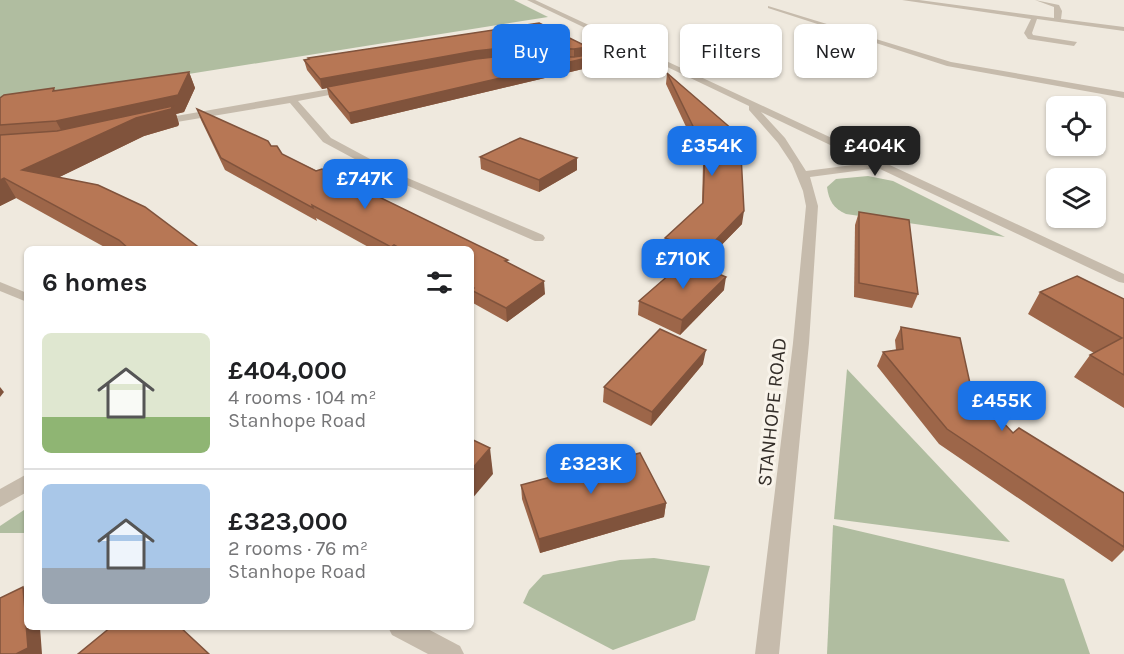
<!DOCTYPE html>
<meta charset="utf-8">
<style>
body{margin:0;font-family:Karla,sans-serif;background:#f6f6f6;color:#202124;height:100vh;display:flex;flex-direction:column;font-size:22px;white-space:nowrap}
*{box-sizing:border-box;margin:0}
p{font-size:20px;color:#757577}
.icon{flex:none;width:33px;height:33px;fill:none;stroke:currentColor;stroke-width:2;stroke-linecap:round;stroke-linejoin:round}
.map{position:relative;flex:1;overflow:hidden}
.drawer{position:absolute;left:24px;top:246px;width:450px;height:384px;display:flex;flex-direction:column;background:#fff;border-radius:9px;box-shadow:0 2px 4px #0004}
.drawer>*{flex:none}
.top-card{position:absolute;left:492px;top:24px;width:542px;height:54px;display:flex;gap:12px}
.fabs{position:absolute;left:1046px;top:96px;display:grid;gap:12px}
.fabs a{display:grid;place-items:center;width:60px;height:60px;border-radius:9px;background:#fff;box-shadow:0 2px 4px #0004;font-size:30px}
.price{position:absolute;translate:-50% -51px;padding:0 14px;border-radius:12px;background:#1a73e8;color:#fff;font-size:20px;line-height:39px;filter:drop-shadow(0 2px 3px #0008)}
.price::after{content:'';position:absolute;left:50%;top:36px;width:18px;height:14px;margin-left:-9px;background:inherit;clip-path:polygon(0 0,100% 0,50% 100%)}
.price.active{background:#222;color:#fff}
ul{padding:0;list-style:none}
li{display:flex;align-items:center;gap:18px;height:150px;padding:0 18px}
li+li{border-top:2px solid #e0e0e0}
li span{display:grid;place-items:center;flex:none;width:168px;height:120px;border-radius:9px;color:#555}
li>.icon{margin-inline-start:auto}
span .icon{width:72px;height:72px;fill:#fffc;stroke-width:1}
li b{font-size:26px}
h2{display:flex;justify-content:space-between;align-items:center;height:72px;padding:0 18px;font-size:26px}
.pill{padding:0 21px;border-radius:9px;background:#fff;box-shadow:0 2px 4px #0004;font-size:21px;line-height:54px}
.pill.active{background:#1a73e8;color:#fff}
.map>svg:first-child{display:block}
</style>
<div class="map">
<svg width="1124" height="654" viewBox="0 0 1124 654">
<rect width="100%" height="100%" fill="#efe9de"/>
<!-- green -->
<g fill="#b0bda0">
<polygon points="0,0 514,0 548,17 0,104"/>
<path d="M868,176L893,181L1005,237L846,214C833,208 829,201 827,187L836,179Z"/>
<polygon points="847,369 1010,542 834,519"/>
<polygon points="27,508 27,533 0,533 0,526"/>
<polygon points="833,525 1064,579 1090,654 827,654"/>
<polygon points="654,558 710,566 695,620 613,650 523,603 529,590 543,575 620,560"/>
</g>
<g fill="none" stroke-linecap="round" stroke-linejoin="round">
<!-- minor -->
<g fill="#c6bbac" fill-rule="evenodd">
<path d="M527,0H535L1124,274V283L1119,282L878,168L810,177L818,206L809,343L779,654H755L793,343L806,206L803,191L792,164L778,143L749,110V106L638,53L581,63V59L631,50ZM761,112L868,163L806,171L785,138Z"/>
<polygon points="902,0 919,0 1054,18 1054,7 1035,0 1059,5 1062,11 1061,19 1124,27 1124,31 1037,19 1032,33 1033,35 1077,42 1074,46 1028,39 1024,33 1031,19"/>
<polygon points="768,6 951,62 1124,92 1124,98 947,66 768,8"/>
<polygon points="347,86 351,89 350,91 298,101 331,138 398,174 543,235 545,238 543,241 535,241 390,178 323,142 290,103 159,125 154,122 159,119"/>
<polygon points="0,282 27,293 27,302 0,291"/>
<polygon points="27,474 27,492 0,507 0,489"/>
<polygon points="388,627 424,627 460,646 464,654 428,654 392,635"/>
</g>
</g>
<!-- wall -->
<g fill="#9d6649">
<polygon points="539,23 588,47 588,55 604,64 351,124 329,97 327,88 322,89 307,70 304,60 308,59 308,58"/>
<polygon points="189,72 195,88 184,112 176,114 179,124 178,126 144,136 59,177 201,249 108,249 16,198 0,206 0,98 54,88 55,91"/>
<polygon points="667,73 742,224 702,265 663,251 665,238 702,205 703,163 666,84"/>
<polygon points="197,109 271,146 282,154 508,263 545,294 507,322 473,303 472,300 471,299 471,249 372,249 316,218 317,221 225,170 201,120"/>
<polygon points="480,157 577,158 577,170 539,192 481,169"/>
<polygon points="859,212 918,294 912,308 854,297 855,225"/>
<polygon points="724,290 680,335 638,315 639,301"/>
<polygon points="1040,292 1124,299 1124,408 1074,377 1090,355 1094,353 1028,314"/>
<polygon points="901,327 971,388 1013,433 1124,493 1124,550 1112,562 939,444 877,366 883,352 896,350 895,340"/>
<polygon points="703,364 651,426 603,402 604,387"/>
<polygon points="521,485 666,503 664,517 540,553 522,499"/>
</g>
<!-- shaded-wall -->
<g fill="#80533c">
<polygon points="588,47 588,56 574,59 574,49"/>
<polygon points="502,48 503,58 476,61 322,89 320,79 475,51"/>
<polygon points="604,54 604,64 351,124 349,113"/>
<polygon points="189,72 195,88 184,112 176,114 179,124 178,126 144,136 33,190 22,170 66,139 56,121"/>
<polygon points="577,158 577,170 539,192 539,180"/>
<polygon points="4,178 16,198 0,206 0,180"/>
<polygon points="744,211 742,224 702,265 704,252"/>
<polygon points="726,277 724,290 680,335 682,320"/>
<polygon points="544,281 545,294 507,322 506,308"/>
<polygon points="706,350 703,364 651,426 652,412"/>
<polygon points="0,387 4,392 0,397"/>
<polygon points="490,448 493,474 471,500 471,470"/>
<polygon points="666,503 664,517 540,553 539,539"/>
<polygon points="23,587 27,591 27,627 40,627 42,654 16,654"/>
</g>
<!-- building -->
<g fill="#b77755" stroke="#80533c" stroke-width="1.5">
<polygon points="539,23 588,47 574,49 502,48 475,51 320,79 304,60 309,59 308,58"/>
<polygon points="601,53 604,54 349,113 327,87 476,59 503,56 574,57"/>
<polygon points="189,72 178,95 56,121 0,125 0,98 4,95 54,88 53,91"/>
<polygon points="667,73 740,136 744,211 704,252 665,238 703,203 705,151"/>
<polygon points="173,106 171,109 136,118 22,170 98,185 145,207 201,249 129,249 119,240 4,178 0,180 0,135 57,131"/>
<polygon points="197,109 268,141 271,146 277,146 282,154 316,171 322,169 508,260 505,261 544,281 506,308 471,290 474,288 471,286 471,249 401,249 394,245 391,247 312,205 313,208 221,158"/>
<polygon points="520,138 577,158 539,180 480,157"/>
<polygon points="859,212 909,220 918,294 859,283"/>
<polygon points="686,260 726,277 682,320 639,301"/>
<polygon points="1077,276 1124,299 1124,375 1090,355 1122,338 1040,292"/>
<polygon points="901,327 960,338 971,388 1013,433 1019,428 1124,493 1124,547 947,429 883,352 903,349"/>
<polygon points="660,329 706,350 652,412 604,387"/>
<polygon points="471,439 490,448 471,470"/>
<polygon points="640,453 666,503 539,539 521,485"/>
<polygon points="23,587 28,648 16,654 0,654 0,598"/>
<polygon points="111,627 180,627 209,654 78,654"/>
</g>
<g text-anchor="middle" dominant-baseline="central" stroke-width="6" stroke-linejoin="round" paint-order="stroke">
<!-- street labels -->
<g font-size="20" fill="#352f2a" stroke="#f8f3ea">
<text transform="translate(772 412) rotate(-84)">STANHOPE ROAD</text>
</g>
</g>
</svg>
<div class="fabs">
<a><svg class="icon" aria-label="locate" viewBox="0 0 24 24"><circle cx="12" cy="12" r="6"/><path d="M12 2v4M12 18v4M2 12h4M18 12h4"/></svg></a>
<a><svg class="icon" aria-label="layers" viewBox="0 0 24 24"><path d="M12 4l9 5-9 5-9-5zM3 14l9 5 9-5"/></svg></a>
</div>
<b class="price" style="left:712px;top:177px">£354K</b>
<b class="price active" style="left:875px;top:177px">£404K</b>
<b class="price" style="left:365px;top:210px">£747K</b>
<b class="price" style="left:683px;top:290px">£710K</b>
<b class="price" style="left:1002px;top:432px">£455K</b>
<b class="price" style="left:591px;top:495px">£323K</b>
<div class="top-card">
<a class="pill active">Buy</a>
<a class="pill">Rent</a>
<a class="pill">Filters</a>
<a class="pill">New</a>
</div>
<section class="drawer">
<h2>6 homes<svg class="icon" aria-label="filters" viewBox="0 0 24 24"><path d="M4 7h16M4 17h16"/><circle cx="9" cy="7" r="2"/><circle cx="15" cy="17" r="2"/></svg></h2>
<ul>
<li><span style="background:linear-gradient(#dfe7d0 70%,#8fb573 0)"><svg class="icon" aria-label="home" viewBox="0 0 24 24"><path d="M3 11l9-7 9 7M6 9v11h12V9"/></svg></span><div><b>£404,000</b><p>4 rooms · 104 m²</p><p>Stanhope Road</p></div></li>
<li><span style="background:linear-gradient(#a9c7e8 70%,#9aa5b1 0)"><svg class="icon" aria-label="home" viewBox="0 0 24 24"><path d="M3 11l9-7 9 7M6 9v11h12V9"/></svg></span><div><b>£323,000</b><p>2 rooms · 76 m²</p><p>Stanhope Road</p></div></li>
</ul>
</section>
</div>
